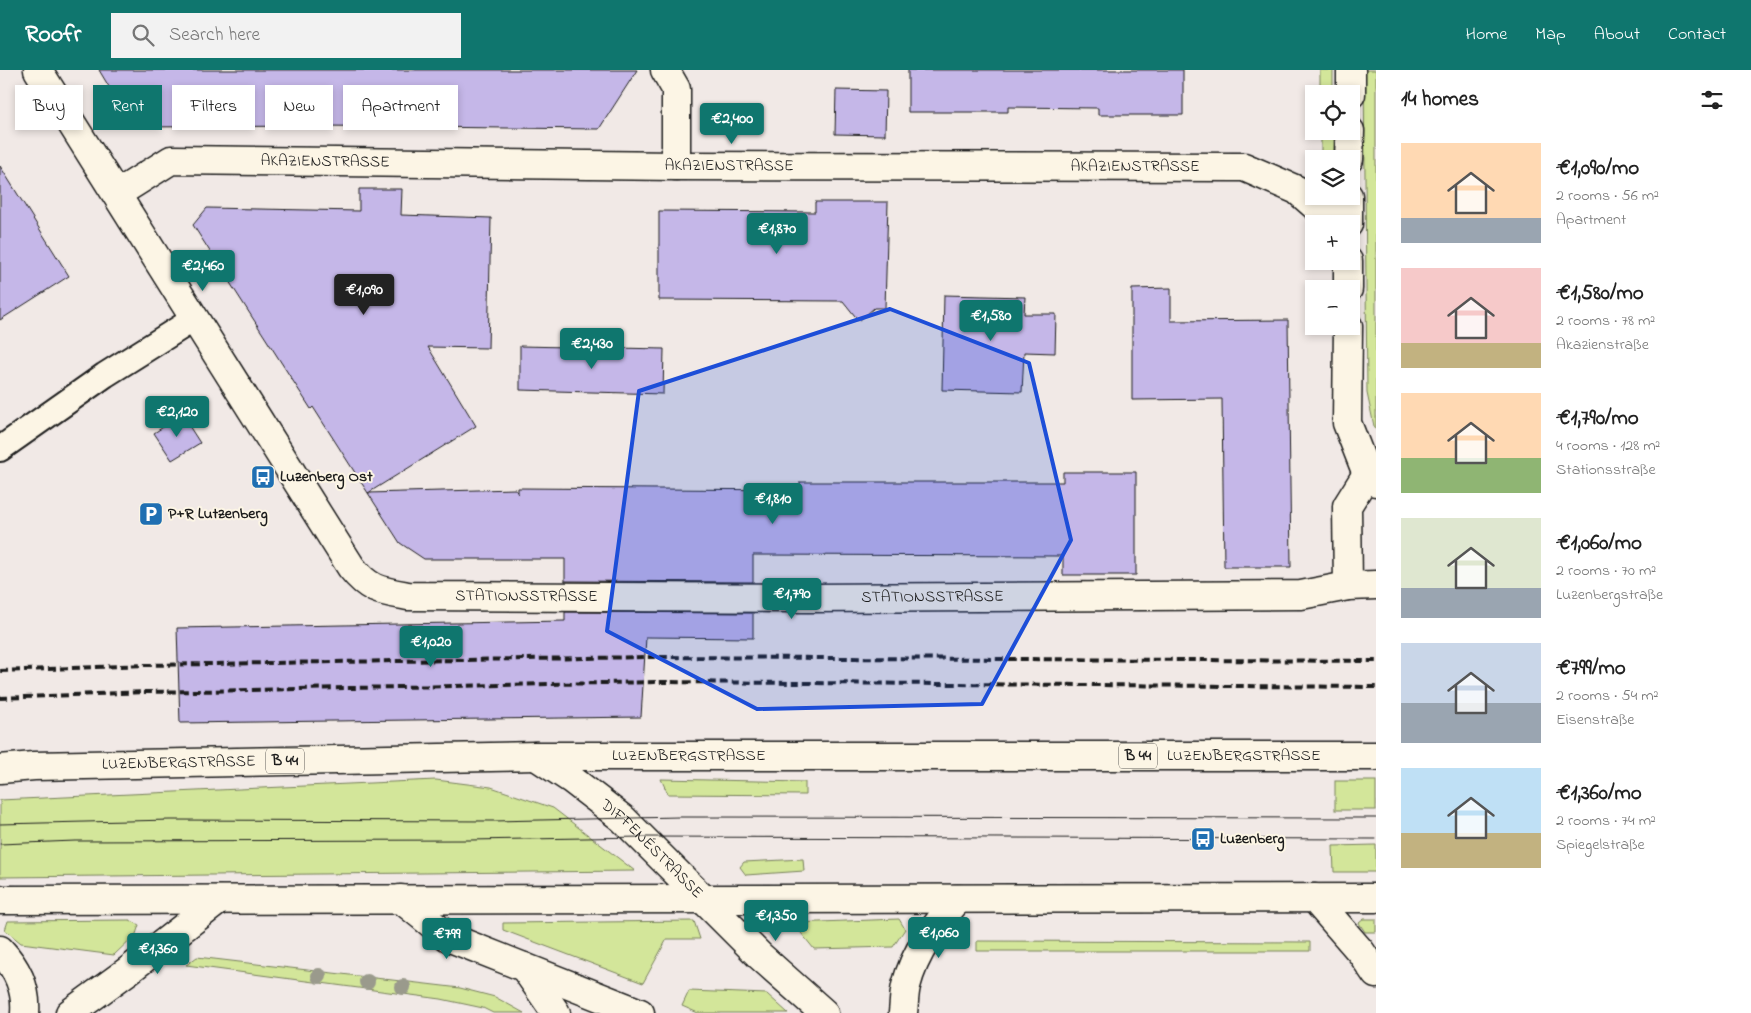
<!DOCTYPE html>
<meta charset="utf-8">
<style>
body{margin:0;font-family:"Indie Flower",sans-serif;background:#f2f2f2;color:#222;height:100vh;display:flex;flex-direction:column;font-size:19px;white-space:nowrap}
*{box-sizing:border-box;margin:0}
p{font-size:16px;color:#767676}
.icon{flex:none;width:28px;height:28px;fill:none;stroke:currentColor;stroke-width:2;stroke-linecap:round;stroke-linejoin:round}
.map{position:relative;flex:1;overflow:hidden}
.details{display:flex;flex-direction:column;background:#fff;width:375px}
.details>*{flex:none}
.hud{position:absolute;left:15px;top:15px;width:475px;height:45px;display:flex;gap:10px}
.fabs{position:absolute;left:1305px;top:15px;display:grid;gap:10px}
.fabs a{display:grid;place-items:center;width:55px;height:55px;border-radius:0px;background:#fff;box-shadow:0 2px 8px #0003;font-size:25px}
.price{position:absolute;translate:-50% -42px;padding:0 11px;border-radius:5px;background:#0f766e;color:#fff;font-size:16px;line-height:32px;filter:drop-shadow(0 1px 2px #0008)}
.price::after{content:'';position:absolute;left:50%;top:30px;width:15px;height:11px;margin-left:-8px;background:inherit;clip-path:polygon(0 0,100% 0,50% 100%)}
.price.active{background:#222;color:#fff}
ul{padding:0;list-style:none}
li{display:flex;align-items:center;gap:15px;height:125px;padding:0 25px}
li span{display:grid;place-items:center;flex:none;width:140px;height:100px;border-radius:0px;color:#555}
li>.icon{margin-inline-start:auto}
span .icon{width:60px;height:60px;fill:#fffc;stroke-width:1}
li b{font-size:21px}
h2{display:flex;justify-content:space-between;align-items:center;height:60px;padding:0 25px;font-size:21px}
.chip{padding:0 18px;border-radius:0px;background:#fff;box-shadow:0 2px 8px #0003;font-size:18px;line-height:45px}
.chip.active{background:#0f766e;color:#fff}
header{display:flex;align-items:center;gap:30px;box-sizing:border-box;height:70px;padding:0 25px;background:#0f766e;color:#fff}
header strong{font-size:24px}
nav{display:flex;gap:28px;margin-inline-start:auto;font-size:18px}
.search{width:350px;height:45px;background:#f2f2f2;display:flex;align-items:center;gap:12px;box-sizing:border-box;padding:0 18px;border-radius:0px;color:#767676;font-size:19px}
main{display:flex;flex:1;min-height:0}
.map>svg:first-child{display:block}
</style>
<header>
<strong>Roofr</strong>
<div class="search"><svg class="icon" aria-label="search" viewBox="0 0 24 24"><circle cx="10" cy="10" r="6"/><path d="M15 15l6 6"/></svg>Search here</div>
<nav><a>Home</a><a>Map</a><a>About</a><a>Contact</a></nav>
</header>
<main>
<div class="map">
<svg width="1376" height="943" viewBox="0 0 1376 943">
<rect width="100%" height="100%" fill="#f1e9e6"/>
<filter id="ink" filterUnits="userSpaceOnUse"><feTurbulence type="fractalNoise" baseFrequency=".02" numOctaves="2"/><feDisplacementMap in="SourceGraphic" scale="10" xChannelSelector="R" yChannelSelector="G"/><feConvolveMatrix kernelMatrix="1 2 1 2 8 2 1 2 1" color-interpolation-filters="sRGB"/></filter>
<g filter="url(#ink)">
<!-- green -->
<g fill="#d3e69a" stroke="#78815b">
<rect x="1320" y="0" width="13" height="24"/>
<polygon points="1364,0 1376,0 1376,360 1374,356 1367,323"/>
<rect x="1321" y="61" width="13" height="28"/>
<polygon points="661,709 805,712 805,725 668,724"/>
<polygon points="436,710 491,717 553,738 635,801 0,807 0,730"/>
<rect x="1335" y="711" width="41" height="29"/>
<polygon points="1376,775 1376,802 1334,802 1333,776"/>
<polygon points="803,789 804,801 746,805 740,797 744,792"/>
<polygon points="899,849 905,859 893,877 814,879 793,853"/>
<polygon points="1364,849 1376,849 1376,862 1365,862 1359,853"/>
<polygon points="130,850 139,855 136,864 114,885 21,873 5,860 8,851"/>
<polygon points="694,851 700,869 667,869 643,913 503,860 503,853"/>
<polygon points="977,871 1310,872 1310,881 977,881"/>
<polygon points="197,887 460,918 495,927 524,943 493,943 483,938 441,929 186,895"/>
<polygon points="689,921 767,924 788,943 698,943 682,936"/>
</g>
<!-- building -->
<g fill="#c5b7e8" stroke="#1c1c1c">
<polygon points="99,0 637,0 599,59 325,56 133,57"/>
<polygon points="908,0 1183,0 1183,45 1098,45 1098,38 1008,37 1008,42 908,42"/>
<polygon points="836,20 886,21 885,65 835,64"/>
<polygon points="0,96 69,206 0,250"/>
<polygon points="359,119 402,119 401,145 491,148 488,278 428,277 476,356 368,423 313,337 311,339 193,155 207,138 359,141"/>
<polygon points="815,132 888,132 885,238 874,238 859,251 843,231 659,230 659,141 815,142"/>
<polygon points="1171,218 1171,251 1288,250 1291,497 1224,497 1222,329 1132,330 1132,219"/>
<polygon points="944,225 1025,227 1024,244 1056,244 1055,283 1024,282 1022,322 942,320"/>
<polygon points="520,276 664,279 663,324 520,320"/>
<polygon points="182,345 200,373 172,390 154,363"/>
<polygon points="1063,402 1136,402 1136,505 1063,505 1063,486 753,485 753,512 565,511 565,489 424,489 400,473 368,423 515,419 518,424 518,418 800,420 800,412 1063,412"/>
<polygon points="565,542 753,543 753,568 646,567 641,647 180,653 177,558 565,551"/>
</g>
<g fill="none" stroke-linecap="round" stroke-linejoin="round">
<defs>
<polyline id="service" points="0,379 105,305 194,249"/>
<g id="minor">
<path id="s1" d="M38,0L351,497C369,520 380,521 408,526L808,528L1301,525L1348,516L1376,515"/>
<polyline points="665,0 676,19 676,96"/>
<path id="s2" d="M117,124L171,90L676,96L1244,97L1297,120L1336,154"/>
<polyline points="1348,516 1347,436 1367,404"/>
<path d="M0,880C17,898 27,918 25,943"/>
<polyline points="524,897 556,943"/>
<polyline points="70,943 129,900 219,830"/>
</g>
<g id="tertiary">
<polyline points="1351,24 1351,0"/>
<polyline points="1349,89 1350,61"/>
<polyline points="1348,154 1348,126"/>
<polyline points="1348,191 1348,219"/>
<polyline points="1348,256 1347,353 1367,404 1376,412"/>
<path id="s3" d="M536,686L571,709L623,749L760,886L824,943"/>
<polyline points="1314,828 1361,882 1376,904"/>
<polyline points="401,829 448,867 640,943"/>
<path d="M903,943C904,934 904,924 906,916C915,881 935,856 958,829"/>
</g>
<g id="primary">
<path id="s4" d="M0,699L34,696L536,686H1376"/>
<polyline points="0,830 1376,828"/>
</g>
</defs>
<!-- service casing -->
<use href="#service" stroke="#1c1c1c" stroke-width="28"/>
<!-- minor casing -->
<use href="#minor" stroke="#1c1c1c" stroke-width="31"/>
<!-- tertiary casing -->
<use href="#tertiary" stroke="#1c1c1c" stroke-width="31"/>
<!-- primary casing -->
<use href="#primary" stroke="#1c1c1c" stroke-width="31"/>
<!-- service -->
<use href="#service" stroke="#fcf5e5" stroke-width="24"/>
<!-- minor -->
<use href="#minor" stroke="#fcf5e5" stroke-width="28"/>
<!-- tertiary -->
<use href="#tertiary" stroke="#fcf5e5" stroke-width="28"/>
<!-- primary -->
<use href="#primary" stroke="#fcf5e5" stroke-width="28"/>
<!-- tram -->
<g stroke="#1c1c1c" stroke-width="1">
<polyline points="0,754 170,750 494,751 679,747 1376,748"/>
<polyline points="0,774 75,771 470,770 642,767 1376,769"/>
</g>
<!-- rail -->
<g stroke="#1c1c1c" stroke-width="4" stroke-dasharray="8 4" stroke-linecap="butt">
<polyline points="0,601 145,595 651,587 1376,591"/>
<polyline points="0,628 146,622 655,612 1376,617"/>
</g>
</g>
<!-- trees -->
<g fill="#9a9a8c">
<circle cx="319" cy="906" r="8"/>
<circle cx="367" cy="912" r="8"/>
<circle cx="403" cy="917" r="8"/>
</g>
</g>
<!-- marked area -->
<path fill="#1d4ed8" fill-opacity="0.2" stroke="#1d4ed8" stroke-width="4" stroke-linejoin="round" d="M890,239L1029,293L1071,470L982,634L757,639L607,561L639,321Z"/>
<!-- icons -->
<defs>
<symbol id="bus-square" viewBox="-11 -11 22 22"><rect x="-9" y="-9" width="18" height="18" rx="4" fill="#1f6fb2" stroke="#fcf5e5"/><path d="M-5-6H5V4H4V6H2V4H-2V6H-4V4H-5ZM-3.5-4V0h7V-4ZM-3.5 1.2v1.5H-2V1.2ZM2 1.2v1.5H3.5V1.2Z" fill="#fff"/></symbol>
<symbol id="parking-square" viewBox="-11 -11 22 22"><rect x="-9" y="-9" width="18" height="18" rx="4" fill="#1f6fb2" stroke="#fcf5e5"/><path d="M-3.5-5.5H1a3.5 3.5 0 0 1 0 7H-1V5.5H-3.5ZM-1-3.4V-.6H.8a1.4 1.4 0 0 0 0-2.8Z" fill="#fff"/></symbol>
</defs>
<g fill-rule="evenodd">
<use href="#bus-square" x="249" y="393" width="28" height="28"/>
<use href="#parking-square" x="137" y="430" width="28" height="28"/>
<use href="#bus-square" x="1189" y="755" width="28" height="28"/>
</g>
<g text-anchor="middle" dominant-baseline="central" stroke-width="4" stroke-linejoin="round" paint-order="stroke">
<!-- shield labels -->
<g fill="#fcf5e5" stroke="#5f5d58" stroke-width="1">
<rect x="1119" y="673.5" width="38" height="25" rx="4"/>
<rect x="266" y="678.5" width="38" height="25" rx="4"/>
</g>
<g font-size="15" font-weight="bold" fill="#1c1c1c">
<text x="1138" y="686">B 44</text>
<text x="285" y="691">B 44</text>
</g>
<!-- street labels -->
<g font-size="16" fill="#1c1c1c" stroke="#fcf5e5">
<text stroke="none"><textPath href="#s2" startOffset="218">AKAZIENSTRASSE</textPath></text>
<text stroke="none"><textPath href="#s2" startOffset="622">AKAZIENSTRASSE</textPath></text>
<text stroke="none"><textPath href="#s2" startOffset="1028">AKAZIENSTRASSE</textPath></text>
<text stroke="none"><textPath href="#s1" startOffset="772">STATIONSSTRASSE</textPath></text>
<text stroke="none"><textPath href="#s1" startOffset="1178">STATIONSSTRASSE</textPath></text>
<text stroke="none"><textPath href="#s4" startOffset="689">LUZENBERGSTRASSE</textPath></text>
<text stroke="none"><textPath href="#s4" startOffset="1244">LUZENBERGSTRASSE</textPath></text>
<text stroke="none"><textPath href="#s4" startOffset="179">LUZENBERGSTRASSE</textPath></text>
<text stroke="none"><textPath href="#s3" startOffset="149">DIFFENÉSTRASSE</textPath></text>
</g>
<!-- poi labels -->
<g font-size="16" font-weight="bold" fill="#1c1c1c" stroke="#fcf5e5" text-anchor="start">
<text x="280" y="407">Luzenberg Ost</text>
<text x="168" y="444">P+R Lutzenberg</text>
<text x="1220" y="769">Luzenberg</text>
</g>
</g>
</svg>
<div class="fabs">
<a><svg class="icon" aria-label="locate" viewBox="0 0 24 24"><circle cx="12" cy="12" r="6"/><path d="M12 2v4M12 18v4M2 12h4M18 12h4"/></svg></a>
<a><svg class="icon" aria-label="layers" viewBox="0 0 24 24"><path d="M12 4l9 5-9 5-9-5zM3 14l9 5 9-5"/></svg></a>
<a>+</a>
<a>−</a>
</div>
<b class="price" style="left:732px;top:75px">€2,400</b>
<b class="price" style="left:777px;top:185px">€1,870</b>
<b class="price" style="left:203px;top:222px">€2,460</b>
<b class="price active" style="left:364px;top:246px">€1,090</b>
<b class="price" style="left:991px;top:272px">€1,580</b>
<b class="price" style="left:592px;top:300px">€2,430</b>
<b class="price" style="left:177px;top:368px">€2,120</b>
<b class="price" style="left:773px;top:455px">€1,810</b>
<b class="price" style="left:792px;top:550px">€1,790</b>
<b class="price" style="left:431px;top:598px">€1,020</b>
<b class="price" style="left:776px;top:872px">€1,350</b>
<b class="price" style="left:939px;top:889px">€1,060</b>
<b class="price" style="left:447px;top:890px">€799</b>
<b class="price" style="left:158px;top:905px">€1,360</b>
<div class="hud">
<a class="chip">Buy</a>
<a class="chip active">Rent</a>
<a class="chip">Filters</a>
<a class="chip">New</a>
<a class="chip">Apartment</a>
</div>
</div>
<section class="details">
<h2>14 homes<svg class="icon" aria-label="filters" viewBox="0 0 24 24"><path d="M4 7h16M4 17h16"/><circle cx="9" cy="7" r="2"/><circle cx="15" cy="17" r="2"/></svg></h2>
<ul>
<li><span style="background:linear-gradient(#ffd9b3 75%,#9aa5b1 0)"><svg class="icon" aria-label="home" viewBox="0 0 24 24"><path d="M3 11l9-7 9 7M6 9v11h12V9"/></svg></span><div><b>€1,090/mo</b><p>2 rooms · 56 m²</p><p>Apartment</p></div></li>
<li><span style="background:linear-gradient(#f6c9c9 75%,#c2b280 0)"><svg class="icon" aria-label="home" viewBox="0 0 24 24"><path d="M3 11l9-7 9 7M6 9v11h12V9"/></svg></span><div><b>€1,580/mo</b><p>2 rooms · 78 m²</p><p>Akazienstraße</p></div></li>
<li><span style="background:linear-gradient(#ffd9b3 65%,#8fb573 0)"><svg class="icon" aria-label="home" viewBox="0 0 24 24"><path d="M3 11l9-7 9 7M6 9v11h12V9"/></svg></span><div><b>€1,790/mo</b><p>4 rooms · 128 m²</p><p>Stationsstraße</p></div></li>
<li><span style="background:linear-gradient(#dfe7d0 70%,#9aa5b1 0)"><svg class="icon" aria-label="home" viewBox="0 0 24 24"><path d="M3 11l9-7 9 7M6 9v11h12V9"/></svg></span><div><b>€1,060/mo</b><p>2 rooms · 70 m²</p><p>Luzenbergstraße</p></div></li>
<li><span style="background:linear-gradient(#c9d6e8 60%,#9aa5b1 0)"><svg class="icon" aria-label="home" viewBox="0 0 24 24"><path d="M3 11l9-7 9 7M6 9v11h12V9"/></svg></span><div><b>€799/mo</b><p>2 rooms · 54 m²</p><p>Eisenstraße</p></div></li>
<li><span style="background:linear-gradient(#bfe0f5 65%,#c2b280 0)"><svg class="icon" aria-label="home" viewBox="0 0 24 24"><path d="M3 11l9-7 9 7M6 9v11h12V9"/></svg></span><div><b>€1,360/mo</b><p>2 rooms · 74 m²</p><p>Spiegelstraße</p></div></li>
</ul>
</section>
</main>
